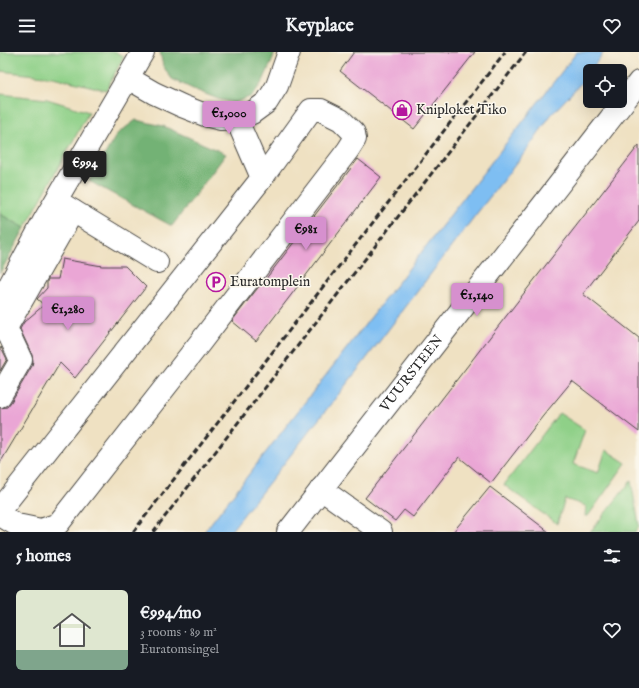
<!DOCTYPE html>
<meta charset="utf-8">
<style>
body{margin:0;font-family:"IM FELL English",serif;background:#242831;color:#f1f3f6;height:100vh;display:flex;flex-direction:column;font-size:15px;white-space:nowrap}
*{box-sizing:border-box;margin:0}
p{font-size:13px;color:#9ea1a6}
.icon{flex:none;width:22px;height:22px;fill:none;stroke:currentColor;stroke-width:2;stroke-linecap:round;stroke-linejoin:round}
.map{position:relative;height:480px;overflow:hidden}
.details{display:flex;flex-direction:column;background:#171b24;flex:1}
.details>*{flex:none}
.fabs{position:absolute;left:583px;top:12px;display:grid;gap:8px}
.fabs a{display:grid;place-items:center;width:44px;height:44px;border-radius:6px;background:#171b24;box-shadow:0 4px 16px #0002;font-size:20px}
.price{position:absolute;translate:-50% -34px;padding:0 9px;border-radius:4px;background:#d690ce;color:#111;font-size:13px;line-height:26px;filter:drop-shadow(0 1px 2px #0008)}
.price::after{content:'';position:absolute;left:50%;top:24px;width:12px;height:9px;margin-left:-6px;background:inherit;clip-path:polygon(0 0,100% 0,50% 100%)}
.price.selected{background:#222;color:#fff}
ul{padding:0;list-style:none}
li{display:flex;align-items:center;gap:12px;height:100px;padding:0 16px}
li span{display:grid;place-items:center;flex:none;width:112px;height:80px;border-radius:6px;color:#555}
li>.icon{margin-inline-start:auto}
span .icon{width:48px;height:48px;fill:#fffc;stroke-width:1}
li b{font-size:17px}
h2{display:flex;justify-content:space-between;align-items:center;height:48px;padding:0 16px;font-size:17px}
header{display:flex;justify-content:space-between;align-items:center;height:52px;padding:0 16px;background:#171b24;font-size:18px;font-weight:800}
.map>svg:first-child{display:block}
</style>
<header><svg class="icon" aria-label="menu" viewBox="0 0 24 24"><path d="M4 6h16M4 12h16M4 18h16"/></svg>Keyplace<svg class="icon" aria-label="heart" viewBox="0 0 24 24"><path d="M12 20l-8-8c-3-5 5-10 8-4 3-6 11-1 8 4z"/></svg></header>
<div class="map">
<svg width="639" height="480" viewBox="0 0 639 480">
<rect width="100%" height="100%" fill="#fbf7ec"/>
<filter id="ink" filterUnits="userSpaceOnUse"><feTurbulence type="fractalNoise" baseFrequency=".025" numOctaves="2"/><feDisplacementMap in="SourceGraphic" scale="8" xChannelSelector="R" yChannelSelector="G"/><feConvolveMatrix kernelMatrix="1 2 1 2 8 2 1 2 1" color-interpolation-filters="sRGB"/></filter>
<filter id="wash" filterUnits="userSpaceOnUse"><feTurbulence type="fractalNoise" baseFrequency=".012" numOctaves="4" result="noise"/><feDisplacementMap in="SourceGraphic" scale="16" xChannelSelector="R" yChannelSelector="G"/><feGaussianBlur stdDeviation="0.9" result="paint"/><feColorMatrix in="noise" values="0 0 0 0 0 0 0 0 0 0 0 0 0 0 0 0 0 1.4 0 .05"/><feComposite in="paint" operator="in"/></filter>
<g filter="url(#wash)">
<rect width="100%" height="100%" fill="#efe1c2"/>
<!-- green -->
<g fill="#8fd088" stroke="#5d7e5a">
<polygon points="0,0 117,0 119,2 124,4 106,38 53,25 0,19"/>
<polygon points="0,42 47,47 89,60 25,176 0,162"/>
<polygon points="559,361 585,378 573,412 598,421 606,398 626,411 588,464 585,464 586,454 565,447 557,472 504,433"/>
<polygon points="631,429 639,473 639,475 635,480 590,480"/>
</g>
<!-- forest -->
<g fill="#73b274" stroke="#4f6e50">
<polygon points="160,0 275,0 272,9 263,29 252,44 234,51 218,47 193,37 172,27 163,14"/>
<polygon points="136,68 163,74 226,102 172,174 89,129 117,82"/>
<polygon points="0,162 25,176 0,221"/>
</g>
<!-- water -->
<polygon fill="#7ebef2" stroke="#54748e" points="577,0 604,0 583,29 551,63 526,99 474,165 360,315 230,480 204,480"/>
<g id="blocks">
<!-- building -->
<g fill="#eaa6d5">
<polygon points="354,0 475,0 414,77 340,19"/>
<polygon points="639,93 639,169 583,242 639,286 639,380 572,329 543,364 491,431 459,405 413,465 404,458 395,469 365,446"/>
<polygon points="358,107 381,125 256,289 232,269 264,228 265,228"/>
<polygon points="62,207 102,214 125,214 146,235 75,326 60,311 0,411 0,356 7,355 11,350 32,314 33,309 32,303 20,277 24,270 44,253 37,247 47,236 47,229 48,227 58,227"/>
<polygon points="1,295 7,307 0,319 0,298"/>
<polygon points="490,435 549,480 453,480"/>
</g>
</g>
</g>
<g filter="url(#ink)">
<use href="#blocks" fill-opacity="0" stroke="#484642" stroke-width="1"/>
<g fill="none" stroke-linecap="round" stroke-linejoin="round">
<defs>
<g id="minor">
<polyline points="128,26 154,41 182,54 205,63 221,67 236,66 252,61 267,50 277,34 289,0"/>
<polyline points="236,66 262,126"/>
<polyline points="60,151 157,210"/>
<polyline points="0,251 45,167 143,0"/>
<polyline points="0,269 6,276 21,308 0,344"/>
<polyline points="6,276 73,159"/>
<polyline points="321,437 381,480"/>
<polyline points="0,458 262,126 311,58 321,58 341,68 354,81 355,87 348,98 199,292 58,472 41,478 17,473 0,463"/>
<path id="s1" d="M288,480L639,30"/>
</g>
</defs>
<!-- minor casing -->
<use href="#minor" stroke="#484642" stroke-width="24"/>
<!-- minor -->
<use href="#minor" stroke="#fff" stroke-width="22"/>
<!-- rail -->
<g stroke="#2b2b2b" stroke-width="3" stroke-dasharray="6 3" stroke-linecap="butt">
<polyline points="133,480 505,0"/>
<polyline points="153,480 526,0"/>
</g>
</g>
</g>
<!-- icons -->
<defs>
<symbol id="shop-ring" viewBox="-11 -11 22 22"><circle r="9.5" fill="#fbf7ec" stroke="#b5179e" stroke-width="1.5"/><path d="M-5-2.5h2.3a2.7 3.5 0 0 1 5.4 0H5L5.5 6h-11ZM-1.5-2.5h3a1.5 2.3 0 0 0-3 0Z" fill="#b5179e"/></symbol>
<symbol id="parking-ring" viewBox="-11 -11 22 22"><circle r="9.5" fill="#fbf7ec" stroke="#b5179e" stroke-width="1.5"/><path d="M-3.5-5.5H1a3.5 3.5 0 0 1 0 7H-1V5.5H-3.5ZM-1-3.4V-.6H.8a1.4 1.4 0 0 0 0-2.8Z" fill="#b5179e"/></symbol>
</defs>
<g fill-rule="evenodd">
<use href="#shop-ring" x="391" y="47" width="22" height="22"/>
<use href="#parking-ring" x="205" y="219" width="22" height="22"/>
</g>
<g text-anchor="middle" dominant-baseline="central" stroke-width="3" stroke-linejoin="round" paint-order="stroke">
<!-- poi labels -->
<g font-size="14" fill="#2b2b2b" stroke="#fbf7ec" text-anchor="start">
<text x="416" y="58">Kniploket Tiko</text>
<text x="230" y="230">Euratomplein</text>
</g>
<!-- street labels -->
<g font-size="14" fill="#2b2b2b" stroke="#fbf7ec">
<text stroke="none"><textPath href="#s1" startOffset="201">VUURSTEEN</textPath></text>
</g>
</g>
</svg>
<div class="fabs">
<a><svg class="icon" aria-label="locate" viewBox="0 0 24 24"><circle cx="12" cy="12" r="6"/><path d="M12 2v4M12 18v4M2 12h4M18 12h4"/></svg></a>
</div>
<b class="price" style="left:229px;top:83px">€1,000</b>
<b class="price selected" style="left:85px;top:133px">€994</b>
<b class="price" style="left:306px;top:199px">€981</b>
<b class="price" style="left:477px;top:265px">€1,140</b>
<b class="price" style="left:68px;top:279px">€1,280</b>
</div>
<section class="details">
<h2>5 homes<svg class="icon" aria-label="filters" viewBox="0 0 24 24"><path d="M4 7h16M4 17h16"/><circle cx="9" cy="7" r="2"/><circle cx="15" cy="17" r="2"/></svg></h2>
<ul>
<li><span style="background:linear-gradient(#dfe7d0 75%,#7fa58c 0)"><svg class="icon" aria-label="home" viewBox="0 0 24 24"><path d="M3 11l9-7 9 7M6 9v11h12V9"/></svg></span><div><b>€994/mo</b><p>3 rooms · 89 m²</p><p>Euratomsingel</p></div><svg class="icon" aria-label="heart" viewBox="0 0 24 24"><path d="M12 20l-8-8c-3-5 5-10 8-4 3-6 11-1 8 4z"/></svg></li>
</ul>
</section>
